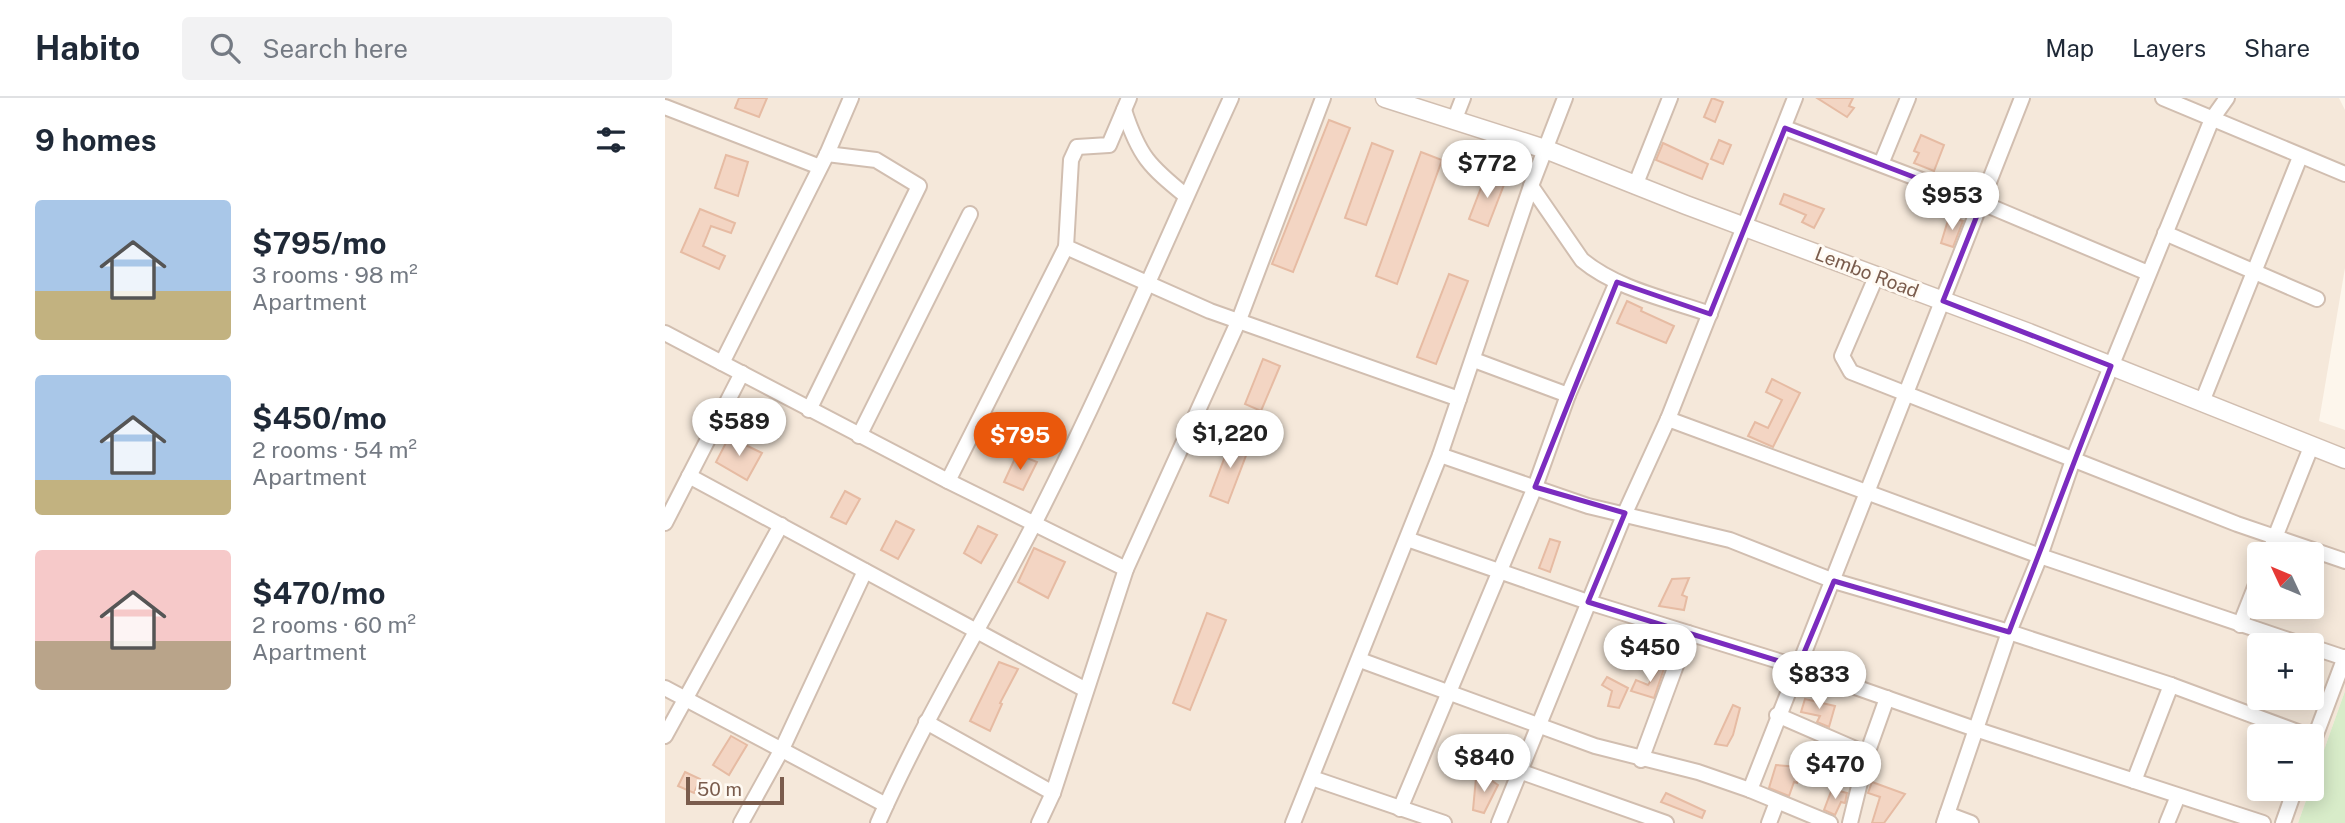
<!DOCTYPE html>
<meta charset="utf-8">
<style>
body{margin:0;font-family:"Public Sans",sans-serif;background:#f2f2f3;color:#1f2937;height:100vh;display:flex;flex-direction:column;font-size:26px;white-space:nowrap}
*{box-sizing:border-box;margin:0}
p{font-size:23px;color:#747a83}
.icon{flex:none;width:38px;height:38px;fill:none;stroke:currentColor;stroke-width:2;stroke-linecap:round;stroke-linejoin:round}
.map{position:relative;flex:1;overflow:hidden}
.sheet{display:flex;flex-direction:column;background:#fff;width:665px}
.sheet>*{flex:none}
.needle{width:46px;rotate:314deg}
.fabs{position:absolute;left:1582px;top:444px;display:grid;gap:14px}
.fabs a{display:grid;place-items:center;width:77px;height:77px;border-radius:7px;background:#fff;box-shadow:0 4px 18px #0003;font-size:35px}
.scale{position:absolute;left:21px;bottom:18px;width:98px;box-sizing:border-box;padding-left:7px;border:4px solid #7a5c4d;border-top:0;font-size:19px;line-height:24px;white-space:nowrap;color:#7a5c4d;-webkit-text-stroke:5px #fffaf3;paint-order:stroke}
.price{position:absolute;translate:-50% -60px;padding:0 16px;border-radius:24px;background:#fff;color:#222;font-size:23px;line-height:46px;filter:drop-shadow(0 2px 4px #0008)}
.price::after{content:'';position:absolute;left:50%;top:42px;width:21px;height:16px;margin-left:-10px;background:inherit;clip-path:polygon(0 0,100% 0,50% 100%)}
.price.on{background:#ea580c;color:#fff}
ul{padding:0;list-style:none}
li{display:flex;align-items:center;gap:21px;height:175px;padding:0 35px}
li span{display:grid;place-items:center;flex:none;width:196px;height:140px;border-radius:7px;color:#555}
li>.icon{margin-inline-start:auto}
span .icon{width:84px;height:84px;fill:#fffc;stroke-width:1}
li b{font-size:30px}
h2{display:flex;justify-content:space-between;align-items:center;height:84px;padding:0 35px;font-size:30px}
header{display:flex;align-items:center;gap:42px;box-sizing:border-box;height:98px;padding:0 35px;background:#fff;border-bottom:2px solid #e0e1e3}
header strong{font-size:33px}
nav{display:flex;gap:38px;margin-inline-start:auto;font-size:24px}
.search{width:490px;height:63px;background:#f2f2f3;display:flex;align-items:center;gap:18px;box-sizing:border-box;padding:0 24px;border-radius:7px;color:#747a83;font-size:26px}
main{display:flex;flex:1;min-height:0}
.map>svg:first-child{display:block}
</style>
<header>
<strong>Habito</strong>
<div class="search"><svg class="icon" aria-label="search" viewBox="0 0 24 24"><circle cx="10" cy="10" r="6"/><path d="M15 15l6 6"/></svg>Search here</div>
<nav><a>Map</a><a>Layers</a><a>Share</a></nav>
</header>
<main>
<section class="sheet">
<h2>9 homes<svg class="icon" aria-label="filters" viewBox="0 0 24 24"><path d="M4 7h16M4 17h16"/><circle cx="9" cy="7" r="2"/><circle cx="15" cy="17" r="2"/></svg></h2>
<ul>
<li><span style="background:linear-gradient(#a9c7e8 65%,#c2b280 0)"><svg class="icon" aria-label="home" viewBox="0 0 24 24"><path d="M3 11l9-7 9 7M6 9v11h12V9"/></svg></span><div><b>$795/mo</b><p>3 rooms · 98 m²</p><p>Apartment</p></div></li>
<li><span style="background:linear-gradient(#a9c7e8 75%,#c2b280 0)"><svg class="icon" aria-label="home" viewBox="0 0 24 24"><path d="M3 11l9-7 9 7M6 9v11h12V9"/></svg></span><div><b>$450/mo</b><p>2 rooms · 54 m²</p><p>Apartment</p></div></li>
<li><span style="background:linear-gradient(#f6c9c9 65%,#b9a48a 0)"><svg class="icon" aria-label="home" viewBox="0 0 24 24"><path d="M3 11l9-7 9 7M6 9v11h12V9"/></svg></span><div><b>$470/mo</b><p>2 rooms · 60 m²</p><p>Apartment</p></div></li>
</ul>
</section>
<div class="map">
<svg width="1680" height="725" viewBox="0 0 1680 725">
<rect width="100%" height="100%" fill="#fdf6ec"/>
<!-- residential -->
<path fill="#f5e8da" fill-rule="evenodd" d="M0,0H1674L1680,12V170L1654,323L1680,332V593L1647,686V639H1594V691H1645L1633,725H0ZM1594,457H1647V509H1594ZM1594,548H1647V600H1594Z"/>
<!-- green -->
<polygon fill="#d8ecc9" points="1680,593 1680,725 1633,725"/>
<!-- building -->
<g fill="#f3d5c3" stroke="#e6bba3" stroke-width="2">
<polygon points="74,0 102,0 94,19 70,10"/>
<polygon points="1047,0 1058,4 1050,24 1039,19"/>
<polygon points="1152,0 1188,0 1184,8 1189,10 1182,19"/>
<polygon points="664,22 685,30 628,174 607,166"/>
<polygon points="1256,37 1279,47 1269,73 1249,65 1254,55 1249,53"/>
<polygon points="1054,42 1066,47 1058,66 1046,61"/>
<polygon points="707,45 728,53 701,127 680,120"/>
<polygon points="998,45 1043,66 1037,81 991,62"/>
<polygon points="756,54 777,62 732,186 711,178"/>
<polygon points="61,57 83,64 73,98 50,90"/>
<polygon points="821,77 840,84 823,128 804,121"/>
<polygon points="1119,96 1159,111 1149,130 1137,124 1141,117 1115,106"/>
<polygon points="35,111 70,125 66,135 46,128 38,148 60,158 54,171 16,154"/>
<polygon points="1284,119 1298,123 1288,149 1276,145"/>
<polygon points="784,176 803,183 771,266 752,259"/>
<polygon points="962,203 977,210 976,213 1009,228 1001,245 952,225"/>
<polygon points="598,261 615,268 596,313 580,306"/>
<polygon points="1107,281 1135,295 1108,349 1083,338 1090,324 1103,330 1117,302 1101,294"/>
<polygon points="64,339 97,355 82,382 51,364"/>
<polygon points="567,340 585,347 563,405 545,398"/>
<polygon points="352,356 372,364 358,392 339,384"/>
<polygon points="180,393 195,401 181,426 166,419"/>
<polygon points="231,423 249,432 233,461 216,452"/>
<polygon points="313,428 332,437 316,465 299,455"/>
<polygon points="885,441 895,444 885,474 874,470"/>
<polygon points="369,450 400,464 383,500 353,484"/>
<polygon points="1024,480 1017,497 1022,499 1019,512 994,508 1007,481"/>
<polygon points="542,515 561,522 525,612 508,605"/>
<polygon points="1004,556 989,600 966,593 971,582 983,587"/>
<polygon points="334,564 353,571 335,605 337,606 325,633 305,623"/>
<polygon points="942,579 963,590 954,610 943,608 947,593 937,587"/>
<polygon points="1140,601 1170,608 1164,629 1152,624 1155,618 1136,614"/>
<polygon points="1068,607 1075,610 1068,637 1062,648 1050,646"/>
<polygon points="66,638 82,647 64,677 48,667"/>
<polygon points="1111,667 1133,669 1132,685 1129,684 1124,698 1104,690"/>
<polygon points="20,674 35,681 29,695 13,688"/>
<polygon points="811,680 823,680 833,687 819,715 808,712"/>
<polygon points="1207,684 1240,696 1219,725 1207,725 1215,699 1203,695"/>
<polygon points="1167,691 1182,695 1180,705 1176,704 1170,717 1159,712"/>
<polygon points="1001,695 1040,713 1037,720 996,704"/>
</g>
<g fill="none" stroke-linecap="round" stroke-linejoin="round">
<defs>
<g id="minor">
<polyline points="186,0 162,56 57,265 283,383 461,471"/>
<polyline points="464,0 444,47 412,49 406,62 401,149 545,213 794,301"/>
<polyline points="1498,0 1680,76"/>
<polyline points="0,9 155,69"/>
<path d="M459,12C474,58 484,68 521,98"/>
<polyline points="789,23 798,0"/>
<polyline points="1120,30 1317,105 1483,175"/>
<polyline points="1216,66 1243,0"/>
<path d="M866,88L917,162C952,191 1002,201 1045,216"/>
<polyline points="970,88 1005,0"/>
<polyline points="1500,135 1652,201"/>
<polyline points="1211,179 1177,258 1186,274 1572,426 1680,463"/>
<polyline points="0,235 57,265"/>
<polyline points="809,262 903,297"/>
<polyline points="1537,304 1635,59"/>
<polyline points="144,312 254,88 211,62 162,56"/>
<polyline points="1003,321 1375,458 1641,548"/>
<polyline points="194,338 305,116"/>
<polyline points="775,357 923,408 1065,442 1169,483 1344,534 1506,587 1646,639"/>
<polyline points="24,378 421,592"/>
<polyline points="283,383 401,149"/>
<polyline points="0,425 77,275"/>
<polyline points="742,441 923,504 1133,569 1310,631 1598,725"/>
<polyline points="1603,457 1646,349"/>
<polyline points="1575,527 1594,479"/>
<polyline points="1647,549 1680,560"/>
<polyline points="695,562 930,648 1033,674 1085,692"/>
<polyline points="0,590 221,707"/>
<polyline points="1112,617 1202,656"/>
<polyline points="261,624 388,695"/>
<polyline points="0,638 116,427"/>
<polyline points="1647,647 1680,559"/>
<polyline points="976,662 1023,535"/>
<polyline points="854,673 1001,725"/>
<polyline points="647,680 779,725"/>
<polyline points="1469,683 1506,587"/>
<polyline points="735,711 870,389 903,297 952,184"/>
<polyline points="1282,716 1306,725"/>
<polyline points="76,725 117,651 200,473"/>
<path d="M213,725C259,621 318,525 370,424C441,285 501,142 566,0"/>
<polyline points="374,725 388,695 461,471 574,222 658,0"/>
<polyline points="628,725 775,357 866,88 900,0"/>
<polyline points="834,725 960,415 1003,321 1130,0"/>
<polyline points="1104,725 1112,704"/>
<polyline points="1165,725 1085,692 1357,0"/>
<polyline points="1185,725 1202,656 1222,600"/>
<polyline points="1279,725 1344,534 1375,458 1408,362 1547,21 1562,0"/>
<polyline points="1502,725 1513,698"/>
<polyline points="1618,725 1630,691"/>
</g>
<polyline id="tertiary" points="720,0 880,51 1021,107 1364,235 1680,361"/>
</defs>
<!-- minor casing -->
<use href="#minor" stroke="#d1beb0" stroke-width="18"/>
<!-- tertiary casing -->
<use href="#tertiary" stroke="#d1beb0" stroke-width="21"/>
<!-- minor -->
<use href="#minor" stroke="#fff" stroke-width="14"/>
<!-- tertiary -->
<use href="#tertiary" stroke="#fff" stroke-width="18"/>
</g>
<!-- marked area -->
<path fill="none" stroke="#7b2cbf" stroke-width="5" stroke-linejoin="round" d="M1120,30L1317,105L1278,203L1446,268L1344,534L1169,483L1133,569L923,504L960,415L870,389L952,184L1045,216Z"/>
<g text-anchor="middle" dominant-baseline="central" stroke-width="6" stroke-linejoin="round" paint-order="stroke">
<!-- street labels -->
<g font-size="19" fill="#7a5c4d" stroke="#fffaf3">
<text transform="translate(1202 174) rotate(21)">Lembo Road</text>
</g>
</g>
</svg>
<div class="fabs">
<a><svg class="needle" viewBox="-14 -14 28 28"><path d="M0-13l5 13h-10z" fill="#e53935"/><path d="M0 13l5-13h-10z" fill="#747a83"/></svg></a>
<a>+</a>
<a>−</a>
</div>
<div class="scale">50 m</div>
<b class="price" style="left:822px;top:102px">$772</b>
<b class="price" style="left:1287px;top:134px">$953</b>
<b class="price" style="left:74px;top:360px">$589</b>
<b class="price" style="left:565px;top:372px">$1,220</b>
<b class="price on" style="left:355px;top:374px">$795</b>
<b class="price" style="left:985px;top:586px">$450</b>
<b class="price" style="left:1154px;top:613px">$833</b>
<b class="price" style="left:819px;top:696px">$840</b>
<b class="price" style="left:1170px;top:703px">$470</b>
</div>
</main>
